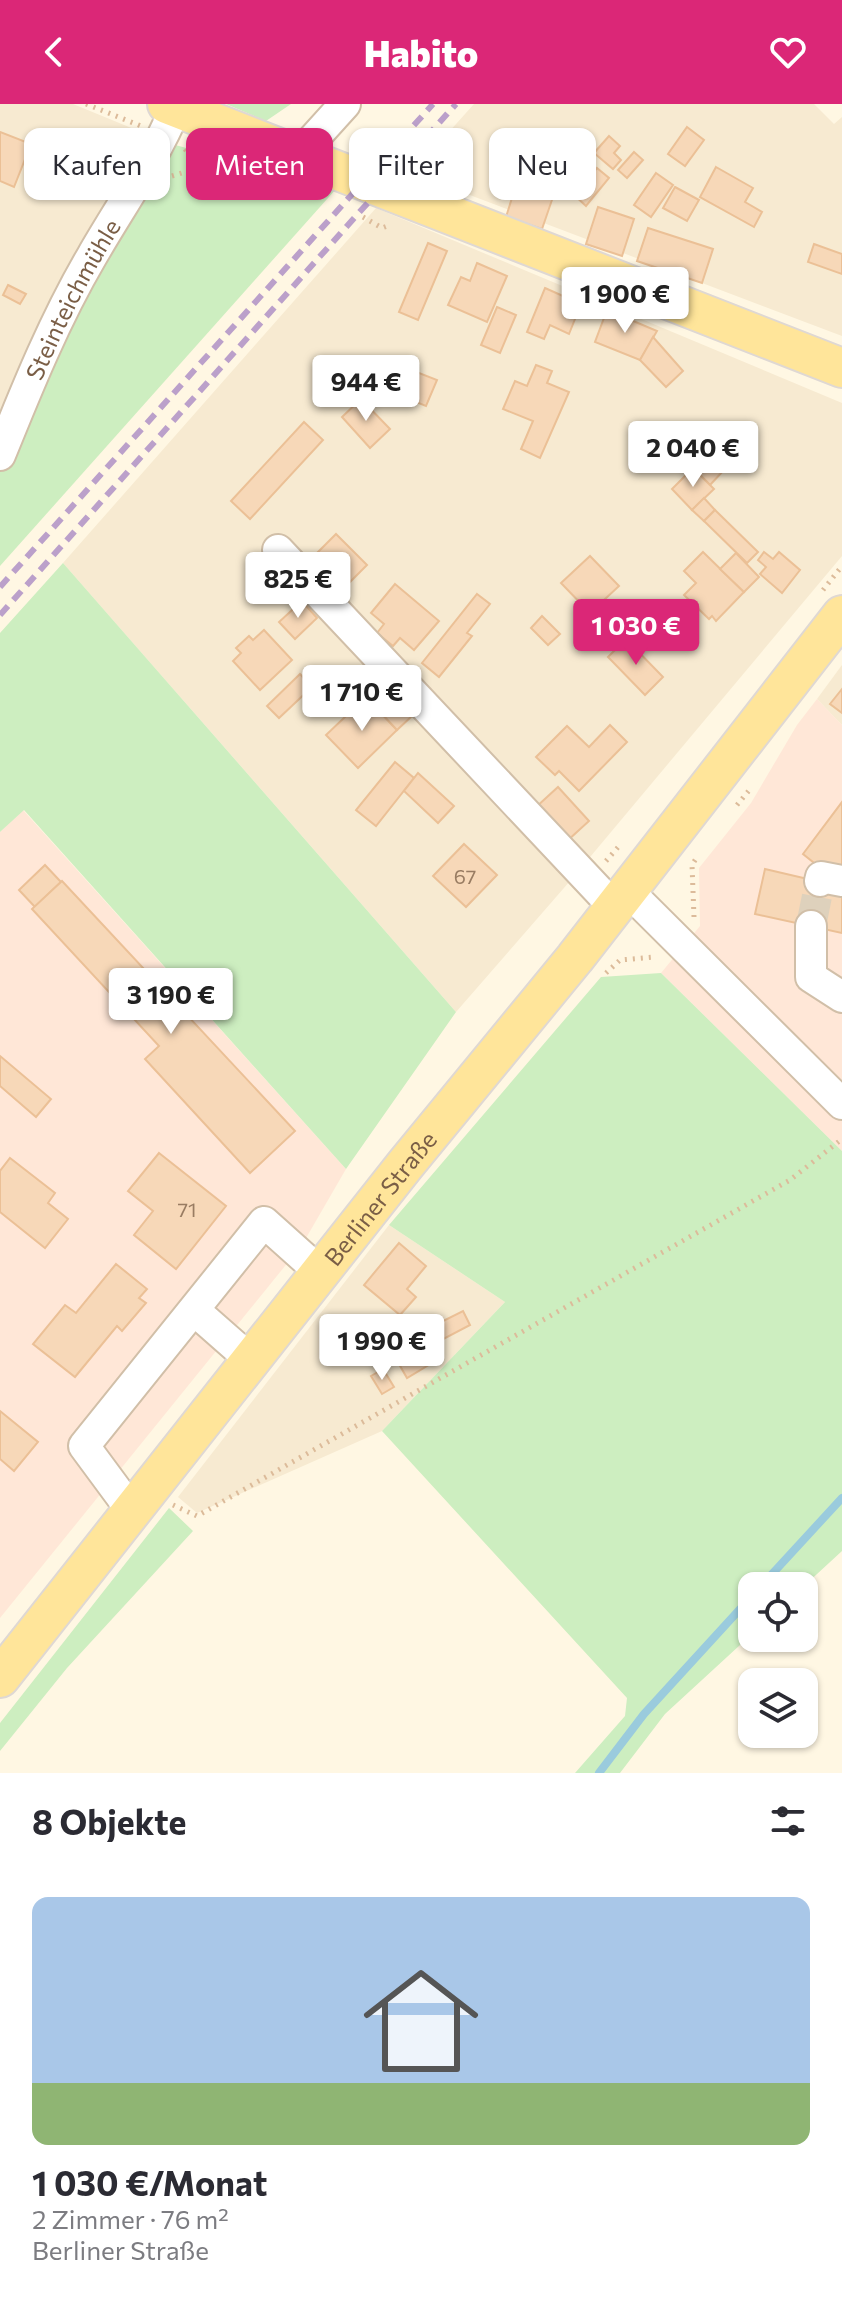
<!DOCTYPE html>
<html lang="de">
<meta charset="utf-8">
<style>
body{margin:0;font-family:Commissioner,sans-serif;background:#f2f2f3;color:#2b2b33;height:100vh;display:flex;flex-direction:column;font-size:30px;white-space:nowrap}
*{box-sizing:border-box;margin:0}
p{font-size:26px;color:#7c7c81}
.icon{flex:none;width:44px;height:44px;fill:none;stroke:currentColor;stroke-width:2;stroke-linecap:round;stroke-linejoin:round}
.map{position:relative;height:1669px;overflow:hidden}
.sheet{display:flex;flex-direction:column;background:#fff;flex:1}
.sheet>*{flex:none}
.hud{position:absolute;left:24px;top:24px;width:794px;height:72px;display:flex;gap:16px}
.controls{position:absolute;left:738px;top:1468px;display:grid;gap:16px}
.controls a{display:grid;place-items:center;width:80px;height:80px;border-radius:16px;background:#fff;box-shadow:0 2px 6px #0004;font-size:40px}
.price{position:absolute;translate:-50% -68px;padding:0 18px;border-radius:8px;background:#fff;color:#222;font-size:26px;line-height:52px;filter:drop-shadow(0 2px 4px #0008)}
.price::after{content:'';position:absolute;left:50%;top:48px;width:24px;height:18px;margin-left:-12px;background:inherit;clip-path:polygon(0 0,100% 0,50% 100%)}
.price.active{background:#db2777;color:#fff}
ul{padding:0;list-style:none}
li{display:grid;align-content:center;gap:16px;height:424px;padding:0 32px}
li span{display:grid;place-items:center;height:248px;border-radius:16px;color:#555}
li>.icon{margin-inline-start:auto}
span .icon{width:144px;height:144px;fill:#fffc;stroke-width:1}
li b{font-size:34px}
h2{display:flex;justify-content:space-between;align-items:center;height:96px;padding:0 32px;font-size:34px}
.tag{padding:0 28px;border-radius:16px;background:#fff;box-shadow:0 2px 6px #0004;font-size:28px;line-height:72px}
.tag.active{background:#db2777;color:#fff}
header{display:flex;justify-content:space-between;align-items:center;height:104px;padding:0 32px;background:#db2777;color:#fff;font-size:36px;font-weight:800}
.map>svg:first-child{display:block}
</style>
<header><svg class="icon" aria-label="back" viewBox="0 0 24 24"><path d="M15 5l-7 7 7 7"/></svg>Habito<svg class="icon" aria-label="heart" viewBox="0 0 24 24"><path d="M12 20l-8-8c-3-5 5-10 8-4 3-6 11-1 8 4z"/></svg></header>
<div class="map">
<svg width="842" height="1669" viewBox="0 0 842 1669">
<rect width="100%" height="100%" fill="#fff7e3"/>
<!-- residential -->
<g fill="#f7ead1">
<polygon points="0,0 73,0 168,39 33,287 0,368"/>
<polygon points="474,0 814,0 834,20 842,13 842,232 412,69"/>
<polygon points="376,104 842,299 842,452 570,777 456,908 63,459"/>
<polygon points="842,561 842,621 817,595"/>
<polygon points="389,1121 505,1198 382,1327 197,1409 178,1393"/>
</g>
<!-- commercial -->
<g fill="#ffe7d7">
<polygon points="817,595 842,621 842,1047 661,869 700,822 699,764 751,699 797,621"/>
<polygon points="23,706 346,1065 302,1141 0,1514 0,728"/>
</g>
<!-- green -->
<g fill="#cdeec0">
<polygon points="226,0 291,0 266,17"/>
<polygon points="168,39 336,85 0,462 0,368 33,287"/>
<polygon points="63,459 456,908 346,1065 24,706 0,728 0,529"/>
<polygon points="661,869 842,1047 842,1447 804,1482 752,1482 752,1530 665,1610 620,1669 575,1669 625,1612 627,1594 382,1327 505,1198 389,1121 601,873"/>
<polygon points="169,1404 193,1427 67,1564 0,1647 0,1619"/>
</g>
<g fill="none" stroke-linecap="round" stroke-linejoin="round">
<!-- stream -->
<g stroke="#9acbdd" stroke-width="8">
<polyline points="761,1482 842,1394"/>
<polyline points="599,1669 644,1610 752,1492"/>
</g>
</g>
<!-- building -->
<g fill="#f7d8b8" stroke="#ebc096" stroke-width="2">
<polygon points="687,23 704,36 685,62 668,50"/>
<polygon points="0,28 31,40 14,83 0,77"/>
<polygon points="609,32 620,42 614,49 621,56 613,65 594,49"/>
<polygon points="634,48 643,56 627,74 618,66"/>
<polygon points="716,63 753,84 745,98 762,108 754,123 700,93"/>
<polygon points="597,64 609,74 586,102 574,91"/>
<polygon points="656,69 673,81 651,113 634,101"/>
<polygon points="517,78 554,90 542,125 506,113"/>
<polygon points="675,83 699,96 687,117 663,104"/>
<polygon points="598,103 634,115 622,152 586,140"/>
<polygon points="648,124 713,145 702,179 637,157"/>
<polygon points="428,139 447,147 418,216 399,208"/>
<polygon points="814,140 842,150 842,170 808,158"/>
<polygon points="477,159 507,172 487,218 448,201 461,173 470,177"/>
<polygon points="8,181 26,190 20,200 3,191"/>
<polygon points="545,184 581,200 569,230 550,221 544,235 527,228"/>
<polygon points="497,203 516,211 500,249 481,241"/>
<polygon points="607,206 657,227 640,256 595,238"/>
<polygon points="653,233 683,267 666,283 640,256"/>
<polygon points="396,260 437,276 426,302 386,286"/>
<polygon points="536,261 552,267 547,279 569,288 540,354 521,345 533,317 503,305 515,277 527,282"/>
<polygon points="361,295 390,325 370,344 342,313"/>
<polygon points="304,318 323,336 250,415 231,397"/>
<polygon points="707,350 724,366 710,381 693,364"/>
<polygon points="693,364 714,385 692,406 672,385"/>
<polygon points="704,394 715,406 704,417 692,406"/>
<polygon points="715,406 758,448 747,459 704,417"/>
<polygon points="336,430 367,461 341,487 310,456"/>
<polygon points="703,448 744,488 716,517 712,512 709,515 684,491 696,479 684,467"/>
<polygon points="764,448 773,455 779,448 800,466 782,489 760,470 766,463 758,456"/>
<polygon points="736,449 759,473 744,488 720,465"/>
<polygon points="590,452 619,482 590,509 561,479"/>
<polygon points="395,480 439,517 414,546 400,534 393,542 377,529 384,520 371,509"/>
<polygon points="477,490 490,500 467,529 472,532 439,573 422,559"/>
<polygon points="302,497 317,514 295,535 279,518"/>
<polygon points="672,498 697,522 686,533 662,509"/>
<polygon points="542,512 560,530 548,541 531,524"/>
<polygon points="264,526 292,556 260,586 233,557 241,549 236,544 249,532 253,536"/>
<polygon points="626,535 663,573 645,591 608,553"/>
<polygon points="300,570 312,583 279,614 267,602"/>
<polygon points="842,585 842,609 830,600"/>
<polygon points="366,593 397,626 358,664 326,631"/>
<polygon points="395,595 412,612 397,626 381,609"/>
<polygon points="610,621 627,638 579,687 559,667 555,671 536,653 567,622 589,643"/>
<polygon points="395,658 414,674 376,722 356,706"/>
<polygon points="418,669 454,702 438,719 404,687"/>
<polygon points="558,683 589,717 567,737 535,704"/>
<polygon points="842,698 842,770 823,766 803,750"/>
<polygon points="464,740 497,771 466,803 433,772"/>
<polygon points="45,761 61,778 35,803 19,786"/>
<polygon points="765,765 842,783 842,829 755,810"/>
<polygon points="62,777 295,1027 250,1069 145,955 159,942 32,805"/>
<polygon points="0,952 51,995 36,1013 0,982"/>
<polygon points="159,1049 226,1102 176,1165 134,1131 153,1107 128,1087"/>
<polygon points="10,1054 55,1089 48,1099 68,1115 45,1144 0,1108 0,1067"/>
<polygon points="399,1139 426,1162 407,1185 416,1193 400,1211 364,1181"/>
<polygon points="116,1160 147,1185 139,1194 146,1199 122,1227 117,1222 75,1273 33,1240 65,1201 76,1209"/>
<polygon points="463,1207 470,1221 434,1240 427,1225"/>
<polygon points="401,1227 416,1250 399,1260 385,1237"/>
<polygon points="434,1240 442,1253 407,1274 399,1260"/>
<polygon points="383,1265 394,1283 382,1290 371,1272"/>
<polygon points="0,1307 38,1338 14,1367 0,1355"/>
</g>
<g fill="none" stroke-linecap="round" stroke-linejoin="round">
<!-- minor-tunnel -->
<polyline stroke="#ded1bc" stroke-width="30" stroke-dasharray="30 15" stroke-linecap="butt" points="811,822 820,777"/>
<defs>
<g id="minor">
<polyline points="298,52 345,0"/>
<path id="s1" d="M0,351C27,284 55,215 92,152C120,103 154,56 176,3"/>
<polyline points="278,446 614,803"/>
<polyline points="820,777 821,773 842,777"/>
<polyline points="627,786 842,1000"/>
<polyline points="811,822 811,873 842,893"/>
<polyline points="194,1206 252,1257"/>
<polyline points="132,1407 84,1342 264,1118 321,1169"/>
</g>
<g id="major">
<polyline points="167,0 842,264"/>
<path id="s2" d="M0,1574L405,1061L575,854L842,511"/>
</g>
</defs>
<!-- minor casing -->
<use href="#minor" stroke="#d1bfa8" stroke-width="34"/>
<!-- major casing -->
<use href="#major" stroke="#dfd8d3" stroke-width="42"/>
<!-- path -->
<g stroke="#dcbb9a" stroke-width="5" stroke-dasharray="2 6" stroke-linecap="butt">
<polyline points="86,0 141,22"/>
<path d="M185,45C212,83 217,68 258,72"/>
<polyline points="172,72 198,64"/>
<polyline points="363,113 382,124 390,121"/>
<polyline points="823,486 842,462"/>
<polyline points="737,701 751,684"/>
<polyline points="606,757 620,741"/>
<polyline points="694,813 692,761 697,753"/>
<polyline points="606,869 620,856 655,853"/>
<polyline points="173,1401 197,1412 790,1076 842,1035"/>
</g>
<!-- minor -->
<use href="#minor" stroke="#fff" stroke-width="30"/>
<!-- major -->
<use href="#major" stroke="#ffe59a" stroke-width="38"/>
<!-- rail -->
<g stroke="#bba0ca" stroke-width="6" stroke-dasharray="12 8" stroke-linecap="butt">
<polyline points="0,483 433,0"/>
<polyline points="0,511 456,0"/>
</g>
</g>
<g text-anchor="middle" dominant-baseline="central" stroke-width="8" stroke-linejoin="round" paint-order="stroke">
<!-- number labels -->
<g font-size="20" fill="#997c62">
<text x="465" y="772">67</text>
<text x="187" y="1105">71</text>
</g>
<!-- street labels -->
<g font-size="24" fill="#7a5e46" stroke="#fffaec">
<text stroke="none"><textPath href="#s1" startOffset="172">Steinteichmühle</textPath></text>
<text stroke="none"><textPath href="#s2" startOffset="612">Berliner Straße</textPath></text>
</g>
</g>
</svg>
<div class="controls">
<a><svg class="icon" aria-label="locate" viewBox="0 0 24 24"><circle cx="12" cy="12" r="6"/><path d="M12 2v4M12 18v4M2 12h4M18 12h4"/></svg></a>
<a><svg class="icon" aria-label="layers" viewBox="0 0 24 24"><path d="M12 4l9 5-9 5-9-5zM3 14l9 5 9-5"/></svg></a>
</div>
<b class="price" style="left:625px;top:231px">1 900 €</b>
<b class="price" style="left:366px;top:319px">944 €</b>
<b class="price" style="left:693px;top:385px">2 040 €</b>
<b class="price" style="left:298px;top:516px">825 €</b>
<b class="price active" style="left:636px;top:563px">1 030 €</b>
<b class="price" style="left:362px;top:629px">1 710 €</b>
<b class="price" style="left:171px;top:932px">3 190 €</b>
<b class="price" style="left:382px;top:1278px">1 990 €</b>
<div class="hud">
<a class="tag">Kaufen</a>
<a class="tag active">Mieten</a>
<a class="tag">Filter</a>
<a class="tag">Neu</a>
</div>
</div>
<section class="sheet">
<h2>8 Objekte<svg class="icon" aria-label="filters" viewBox="0 0 24 24"><path d="M4 7h16M4 17h16"/><circle cx="9" cy="7" r="2"/><circle cx="15" cy="17" r="2"/></svg></h2>
<ul>
<li><span style="background:linear-gradient(#a9c7e8 75%,#8fb573 0)"><svg class="icon" aria-label="home" viewBox="0 0 24 24"><path d="M3 11l9-7 9 7M6 9v11h12V9"/></svg></span><div><b>1 030 €/Monat</b><p>2 Zimmer · 76 m²</p><p>Berliner Straße</p></div></li>
</ul>
</section>
